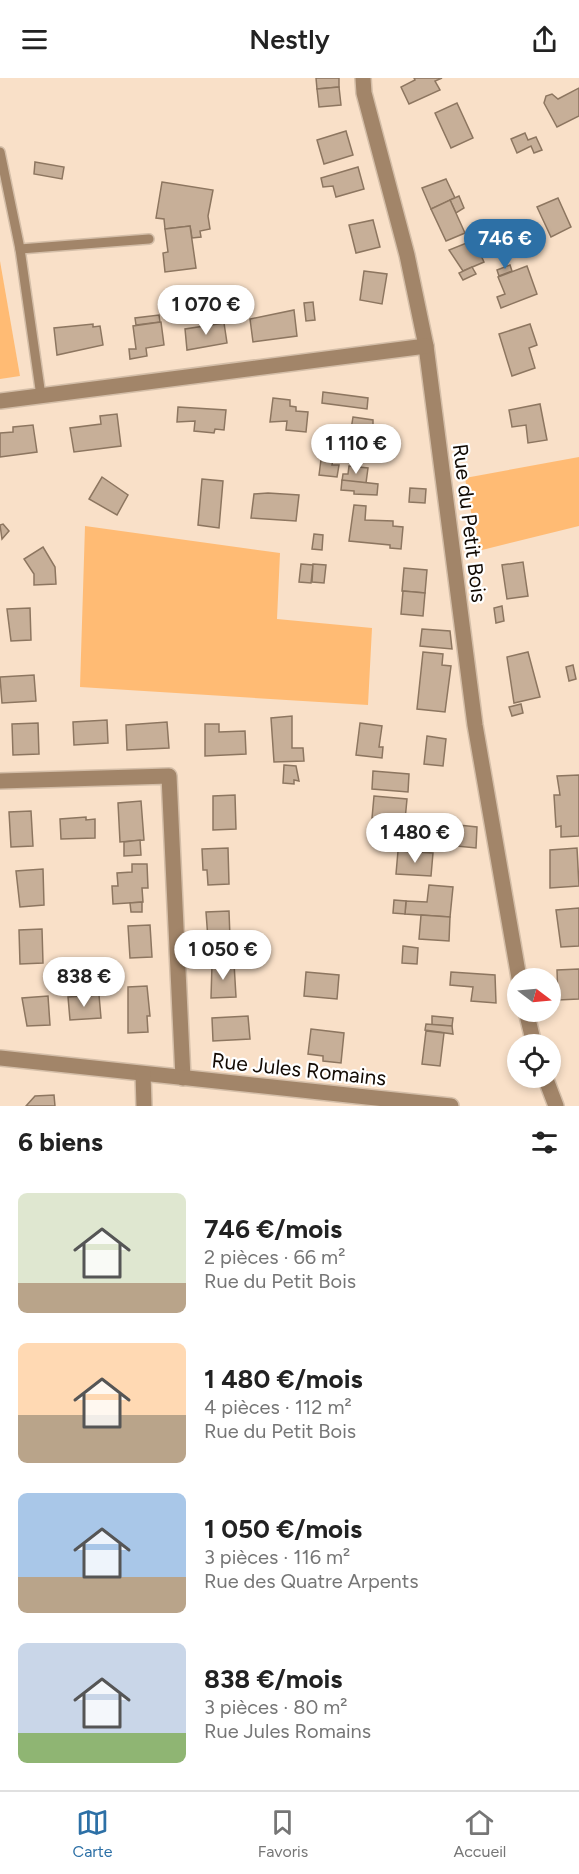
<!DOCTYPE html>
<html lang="fr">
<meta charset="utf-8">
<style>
body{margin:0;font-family:Figtree,sans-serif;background:#f2f2f2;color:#222;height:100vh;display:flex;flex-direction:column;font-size:22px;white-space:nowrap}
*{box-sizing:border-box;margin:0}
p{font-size:20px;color:#767676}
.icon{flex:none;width:33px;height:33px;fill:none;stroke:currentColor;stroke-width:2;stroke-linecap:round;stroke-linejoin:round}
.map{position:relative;height:1028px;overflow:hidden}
.side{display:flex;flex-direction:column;background:#fff;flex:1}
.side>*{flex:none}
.needle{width:39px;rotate:106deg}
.buttons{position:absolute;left:507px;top:890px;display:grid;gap:12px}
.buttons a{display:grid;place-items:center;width:54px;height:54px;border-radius:50%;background:#fff;box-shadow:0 3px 9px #0003;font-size:30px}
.price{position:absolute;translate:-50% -51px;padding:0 14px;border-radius:21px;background:#fff;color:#222;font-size:20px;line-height:39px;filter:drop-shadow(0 2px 3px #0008)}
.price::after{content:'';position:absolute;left:50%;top:36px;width:18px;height:14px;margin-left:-9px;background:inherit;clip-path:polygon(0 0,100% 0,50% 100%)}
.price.on{background:#2d70a6;color:#fff}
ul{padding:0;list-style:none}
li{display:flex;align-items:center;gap:18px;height:150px;padding:0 18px}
li span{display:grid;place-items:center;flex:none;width:168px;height:120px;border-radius:9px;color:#555}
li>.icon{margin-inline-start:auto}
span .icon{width:72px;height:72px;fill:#fffc;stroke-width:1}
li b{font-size:26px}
h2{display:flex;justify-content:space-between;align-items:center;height:72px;padding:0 18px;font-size:26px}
header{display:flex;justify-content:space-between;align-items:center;height:78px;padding:0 18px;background:#fff;font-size:27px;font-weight:600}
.tab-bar{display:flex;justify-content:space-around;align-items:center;height:84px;border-top:2px solid #e0e0e0;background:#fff;font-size:16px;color:#767676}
.tab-bar a{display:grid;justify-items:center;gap:3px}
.tab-bar .on{color:#2d70a6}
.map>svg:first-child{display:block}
</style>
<header><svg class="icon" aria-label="menu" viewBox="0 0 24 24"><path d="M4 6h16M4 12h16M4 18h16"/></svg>Nestly<svg class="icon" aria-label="share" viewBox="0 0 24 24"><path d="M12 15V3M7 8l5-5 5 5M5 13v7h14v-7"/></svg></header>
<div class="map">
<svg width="579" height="1028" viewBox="0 0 579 1028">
<rect width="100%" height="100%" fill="#f9e0c8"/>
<!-- green -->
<g fill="#ffbb74">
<polygon points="0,183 20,298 0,301"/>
<polygon points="579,379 579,448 478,473 465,400"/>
<polygon points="85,448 280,475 277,541 372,550 368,627 80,609"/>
</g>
<!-- building -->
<g fill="#c7af98" stroke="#8d7660" stroke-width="1.5">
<polygon points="316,0 339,0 339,9 317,11"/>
<polygon points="414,0 442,0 435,3 440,12 409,26 401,9 415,2"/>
<polygon points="339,9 341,27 319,29 317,11"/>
<polygon points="579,10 579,38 557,49 544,25 546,18 552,16 558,21"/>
<polygon points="457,25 473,60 451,70 435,35"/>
<polygon points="346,53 353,77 324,86 317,62"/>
<polygon points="525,55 528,62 536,59 542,72 534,75 531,68 517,75 511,61"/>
<polygon points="35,84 64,89 62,101 34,96"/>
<polygon points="358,89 364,111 336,119 333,108 323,109 321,100"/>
<polygon points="446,101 455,120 431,131 422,110"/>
<polygon points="162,104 213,112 208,138 210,151 200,153 201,159 192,160 190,148 165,151 164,141 156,140"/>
<polygon points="459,118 464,130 456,135 450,122"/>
<polygon points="558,120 571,149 551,159 537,129"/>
<polygon points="450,122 465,155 446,163 431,131"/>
<polygon points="373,142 380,169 356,175 349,147"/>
<polygon points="190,148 196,190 165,194 163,175 168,174 165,151"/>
<polygon points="474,162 484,184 463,193 449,172"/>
<polygon points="510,187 512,193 499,198 497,192"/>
<polygon points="527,188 537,216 501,230 497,219 505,216 498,199"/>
<polygon points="472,189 476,196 463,202 459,195"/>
<polygon points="364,193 387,196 382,226 360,222"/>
<polygon points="313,224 315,242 306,243 304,225"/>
<polygon points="294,232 297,258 253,264 250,241"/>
<polygon points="159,237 160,244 136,247 135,240"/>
<polygon points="161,244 164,267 146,270 147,278 130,281 129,271 136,271 133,248"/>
<polygon points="224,245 227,265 187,272 185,251"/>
<polygon points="93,246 93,249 100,248 103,267 57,277 54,250"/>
<polygon points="530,246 537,267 529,270 535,290 512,298 499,256"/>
<polygon points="323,314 368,320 367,331 322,325"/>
<polygon points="273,320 290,322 290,328 296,329 296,333 308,334 306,354 286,352 287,343 270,344"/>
<polygon points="540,326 547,362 528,365 526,347 512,349 509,332"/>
<polygon points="178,329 226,332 224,352 215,351 214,355 194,353 195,343 177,344"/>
<polygon points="117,336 121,368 74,374 70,350 101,346 100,338"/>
<polygon points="353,339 373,342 373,361 370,360 368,368 349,364"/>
<polygon points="33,347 37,374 0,379 0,355 13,354 13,349"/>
<polygon points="322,374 334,376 332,387 339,387 337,399 319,397"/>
<polygon points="349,388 368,390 366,405 342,403 343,396 348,396"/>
<polygon points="102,399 128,417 117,437 89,421"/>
<polygon points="202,401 223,403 219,450 198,447"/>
<polygon points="342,402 378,406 377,417 354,416 354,413 341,412"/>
<polygon points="410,410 426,411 425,425 409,424"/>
<polygon points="268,415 299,417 296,443 251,440 254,416"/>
<polygon points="354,427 366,428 365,442 393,443 393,448 403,449 401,471 390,470 390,467 349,463"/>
<polygon points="3,446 9,453 2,461 0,447"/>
<polygon points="314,456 323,457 322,472 312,471"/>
<polygon points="43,469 55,489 56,506 34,507 34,496 24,481"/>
<polygon points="523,484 528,518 507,521 502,487"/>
<polygon points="301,486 313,487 311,505 299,504"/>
<polygon points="313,486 326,487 324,505 312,504"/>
<polygon points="404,490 427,492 425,515 402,513"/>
<polygon points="403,513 425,515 423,538 401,536"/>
<polygon points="502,528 504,543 496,545 494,530"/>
<polygon points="30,530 31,562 11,563 7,531"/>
<polygon points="422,551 450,553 452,571 420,568"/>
<polygon points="423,574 443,576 442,587 451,588 445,634 417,631"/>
<polygon points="528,574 540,619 514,625 507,579"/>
<polygon points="573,587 576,601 569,603 566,589"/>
<polygon points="34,597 36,623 2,625 0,599"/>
<polygon points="521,626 523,635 512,638 509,629"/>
<polygon points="292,638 292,670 303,670 304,683 274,684 271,640"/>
<polygon points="107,642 108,665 74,667 73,644"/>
<polygon points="167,644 169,670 127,672 126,647"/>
<polygon points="38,645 39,676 13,677 12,646"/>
<polygon points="360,645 382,648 379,669 383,669 382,680 356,677"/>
<polygon points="205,646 219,646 219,654 245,653 246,676 205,678"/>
<polygon points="427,658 446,661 443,688 424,686"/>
<polygon points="284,687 296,688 299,703 294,702 294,706 283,705"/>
<polygon points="373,693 409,696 408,714 372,711"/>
<polygon points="579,697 579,758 561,759 561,748 556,749 554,717 560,717 557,698"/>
<polygon points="235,717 236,751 213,752 213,718"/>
<polygon points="374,718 407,721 405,742 372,740"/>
<polygon points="141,723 144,762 120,764 118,725"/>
<polygon points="31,733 33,768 11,769 9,734"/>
<polygon points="86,739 86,742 95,741 95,760 61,761 60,741"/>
<polygon points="449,746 477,749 476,770 447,767"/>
<polygon points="140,762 141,777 124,778 124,764"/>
<polygon points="228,770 229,806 208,807 207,792 203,792 202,771"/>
<polygon points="577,770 579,808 550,810 550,772"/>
<polygon points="398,773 433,775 431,798 396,796"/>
<polygon points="132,786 147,786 148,810 142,810 143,824 113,826 112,808 118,808 117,795 132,794"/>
<polygon points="43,791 44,827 20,829 16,793"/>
<polygon points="429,807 453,809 450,839 405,836 406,823 427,824"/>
<polygon points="394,822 406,823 405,836 393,835"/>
<polygon points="142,824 142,834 131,834 130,825"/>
<polygon points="579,830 579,868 561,869 556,832"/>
<polygon points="229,833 230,860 208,861 206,834"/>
<polygon points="421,837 450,839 449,863 419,861"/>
<polygon points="150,847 152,879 130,880 128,848"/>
<polygon points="42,851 43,885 20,886 19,852"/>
<polygon points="403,868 418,870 417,886 402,885"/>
<polygon points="234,885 236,919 211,920 212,886"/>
<polygon points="579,891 579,921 558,922 557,892"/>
<polygon points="306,894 339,897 337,921 304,918"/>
<polygon points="451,894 495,897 496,925 471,923 473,909 450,907"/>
<polygon points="147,908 150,938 147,938 148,954 128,955 128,909"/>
<polygon points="99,917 101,940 70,942 68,919"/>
<polygon points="48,918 50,947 27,948 22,920"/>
<polygon points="248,938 250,961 213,963 212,940"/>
<polygon points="432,938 453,940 452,948 432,947"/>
<polygon points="426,946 452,948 453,956 425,952"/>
<polygon points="311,951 344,955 341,985 323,983 323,978 308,976"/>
<polygon points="426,953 444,955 440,988 422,986"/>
<polygon points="54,1017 55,1028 26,1028 35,1018"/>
</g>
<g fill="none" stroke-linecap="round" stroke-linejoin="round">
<defs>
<g id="lane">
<polyline points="0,74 20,171 41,318"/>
<polyline points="20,171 149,161"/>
</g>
<g id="street">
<polyline points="363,0 364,15 407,177 426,268 475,647 519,900"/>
<polyline points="0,323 426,268"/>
<polyline points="0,703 169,698 183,1000"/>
<polyline points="526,933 534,966"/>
<polyline points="0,980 451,1028"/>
<polyline points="143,996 144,1028"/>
<polyline points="545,999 556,1028"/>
</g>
</defs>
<!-- lane casing -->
<use href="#lane" stroke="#d4bea8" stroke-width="12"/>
<!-- street casing -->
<use href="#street" stroke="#d4bea8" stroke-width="18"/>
<!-- lane -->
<use href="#lane" stroke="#a28569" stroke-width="9"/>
<!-- street -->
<use href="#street" stroke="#a28569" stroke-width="15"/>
</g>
<g text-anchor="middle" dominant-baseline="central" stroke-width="4.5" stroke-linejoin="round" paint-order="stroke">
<!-- street labels -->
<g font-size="21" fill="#120a03" stroke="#fff">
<text transform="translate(470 445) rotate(83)">Rue du Petit Bois</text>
<text transform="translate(299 991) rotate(6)">Rue Jules Romains</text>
</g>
</g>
</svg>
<div class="buttons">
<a><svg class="needle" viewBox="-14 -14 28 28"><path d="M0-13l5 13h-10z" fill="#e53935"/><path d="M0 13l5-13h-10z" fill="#767676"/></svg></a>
<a><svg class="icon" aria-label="locate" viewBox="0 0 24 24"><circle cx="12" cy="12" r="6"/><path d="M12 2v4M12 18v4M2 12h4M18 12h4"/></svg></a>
</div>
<b class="price on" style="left:505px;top:192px">746 €</b>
<b class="price" style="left:206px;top:258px">1 070 €</b>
<b class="price" style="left:356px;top:397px">1 110 €</b>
<b class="price" style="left:415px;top:786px">1 480 €</b>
<b class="price" style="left:223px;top:903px">1 050 €</b>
<b class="price" style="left:84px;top:930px">838 €</b>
</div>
<section class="side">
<h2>6 biens<svg class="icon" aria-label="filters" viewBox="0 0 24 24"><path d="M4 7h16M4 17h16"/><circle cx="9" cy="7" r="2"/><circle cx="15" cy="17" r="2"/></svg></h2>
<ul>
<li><span style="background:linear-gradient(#dfe7d0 75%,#b9a48a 0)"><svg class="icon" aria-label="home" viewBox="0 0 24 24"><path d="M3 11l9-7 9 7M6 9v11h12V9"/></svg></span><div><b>746 €/mois</b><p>2 pièces · 66 m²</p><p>Rue du Petit Bois</p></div></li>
<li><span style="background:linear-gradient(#ffd9b3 60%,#b9a48a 0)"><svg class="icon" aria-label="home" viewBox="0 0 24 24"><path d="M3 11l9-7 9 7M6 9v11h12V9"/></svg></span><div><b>1 480 €/mois</b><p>4 pièces · 112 m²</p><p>Rue du Petit Bois</p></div></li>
<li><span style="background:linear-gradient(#a9c7e8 70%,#b9a48a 0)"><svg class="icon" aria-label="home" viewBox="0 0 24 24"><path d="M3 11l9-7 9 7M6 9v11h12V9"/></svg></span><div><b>1 050 €/mois</b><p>3 pièces · 116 m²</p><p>Rue des Quatre Arpents</p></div></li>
<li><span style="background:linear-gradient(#c9d6e8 75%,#8fb573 0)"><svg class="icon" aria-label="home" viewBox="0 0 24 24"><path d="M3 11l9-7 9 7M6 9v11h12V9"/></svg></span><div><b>838 €/mois</b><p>3 pièces · 80 m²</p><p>Rue Jules Romains</p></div></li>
</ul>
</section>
<nav class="tab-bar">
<a class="on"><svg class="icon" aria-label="map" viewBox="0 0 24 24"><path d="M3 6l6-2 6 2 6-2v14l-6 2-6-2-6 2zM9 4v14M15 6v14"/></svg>Carte</a>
<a><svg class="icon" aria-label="saved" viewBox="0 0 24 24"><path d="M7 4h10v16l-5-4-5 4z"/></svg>Favoris</a>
<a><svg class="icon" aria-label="home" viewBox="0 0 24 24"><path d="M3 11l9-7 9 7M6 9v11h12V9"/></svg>Accueil</a>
</nav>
